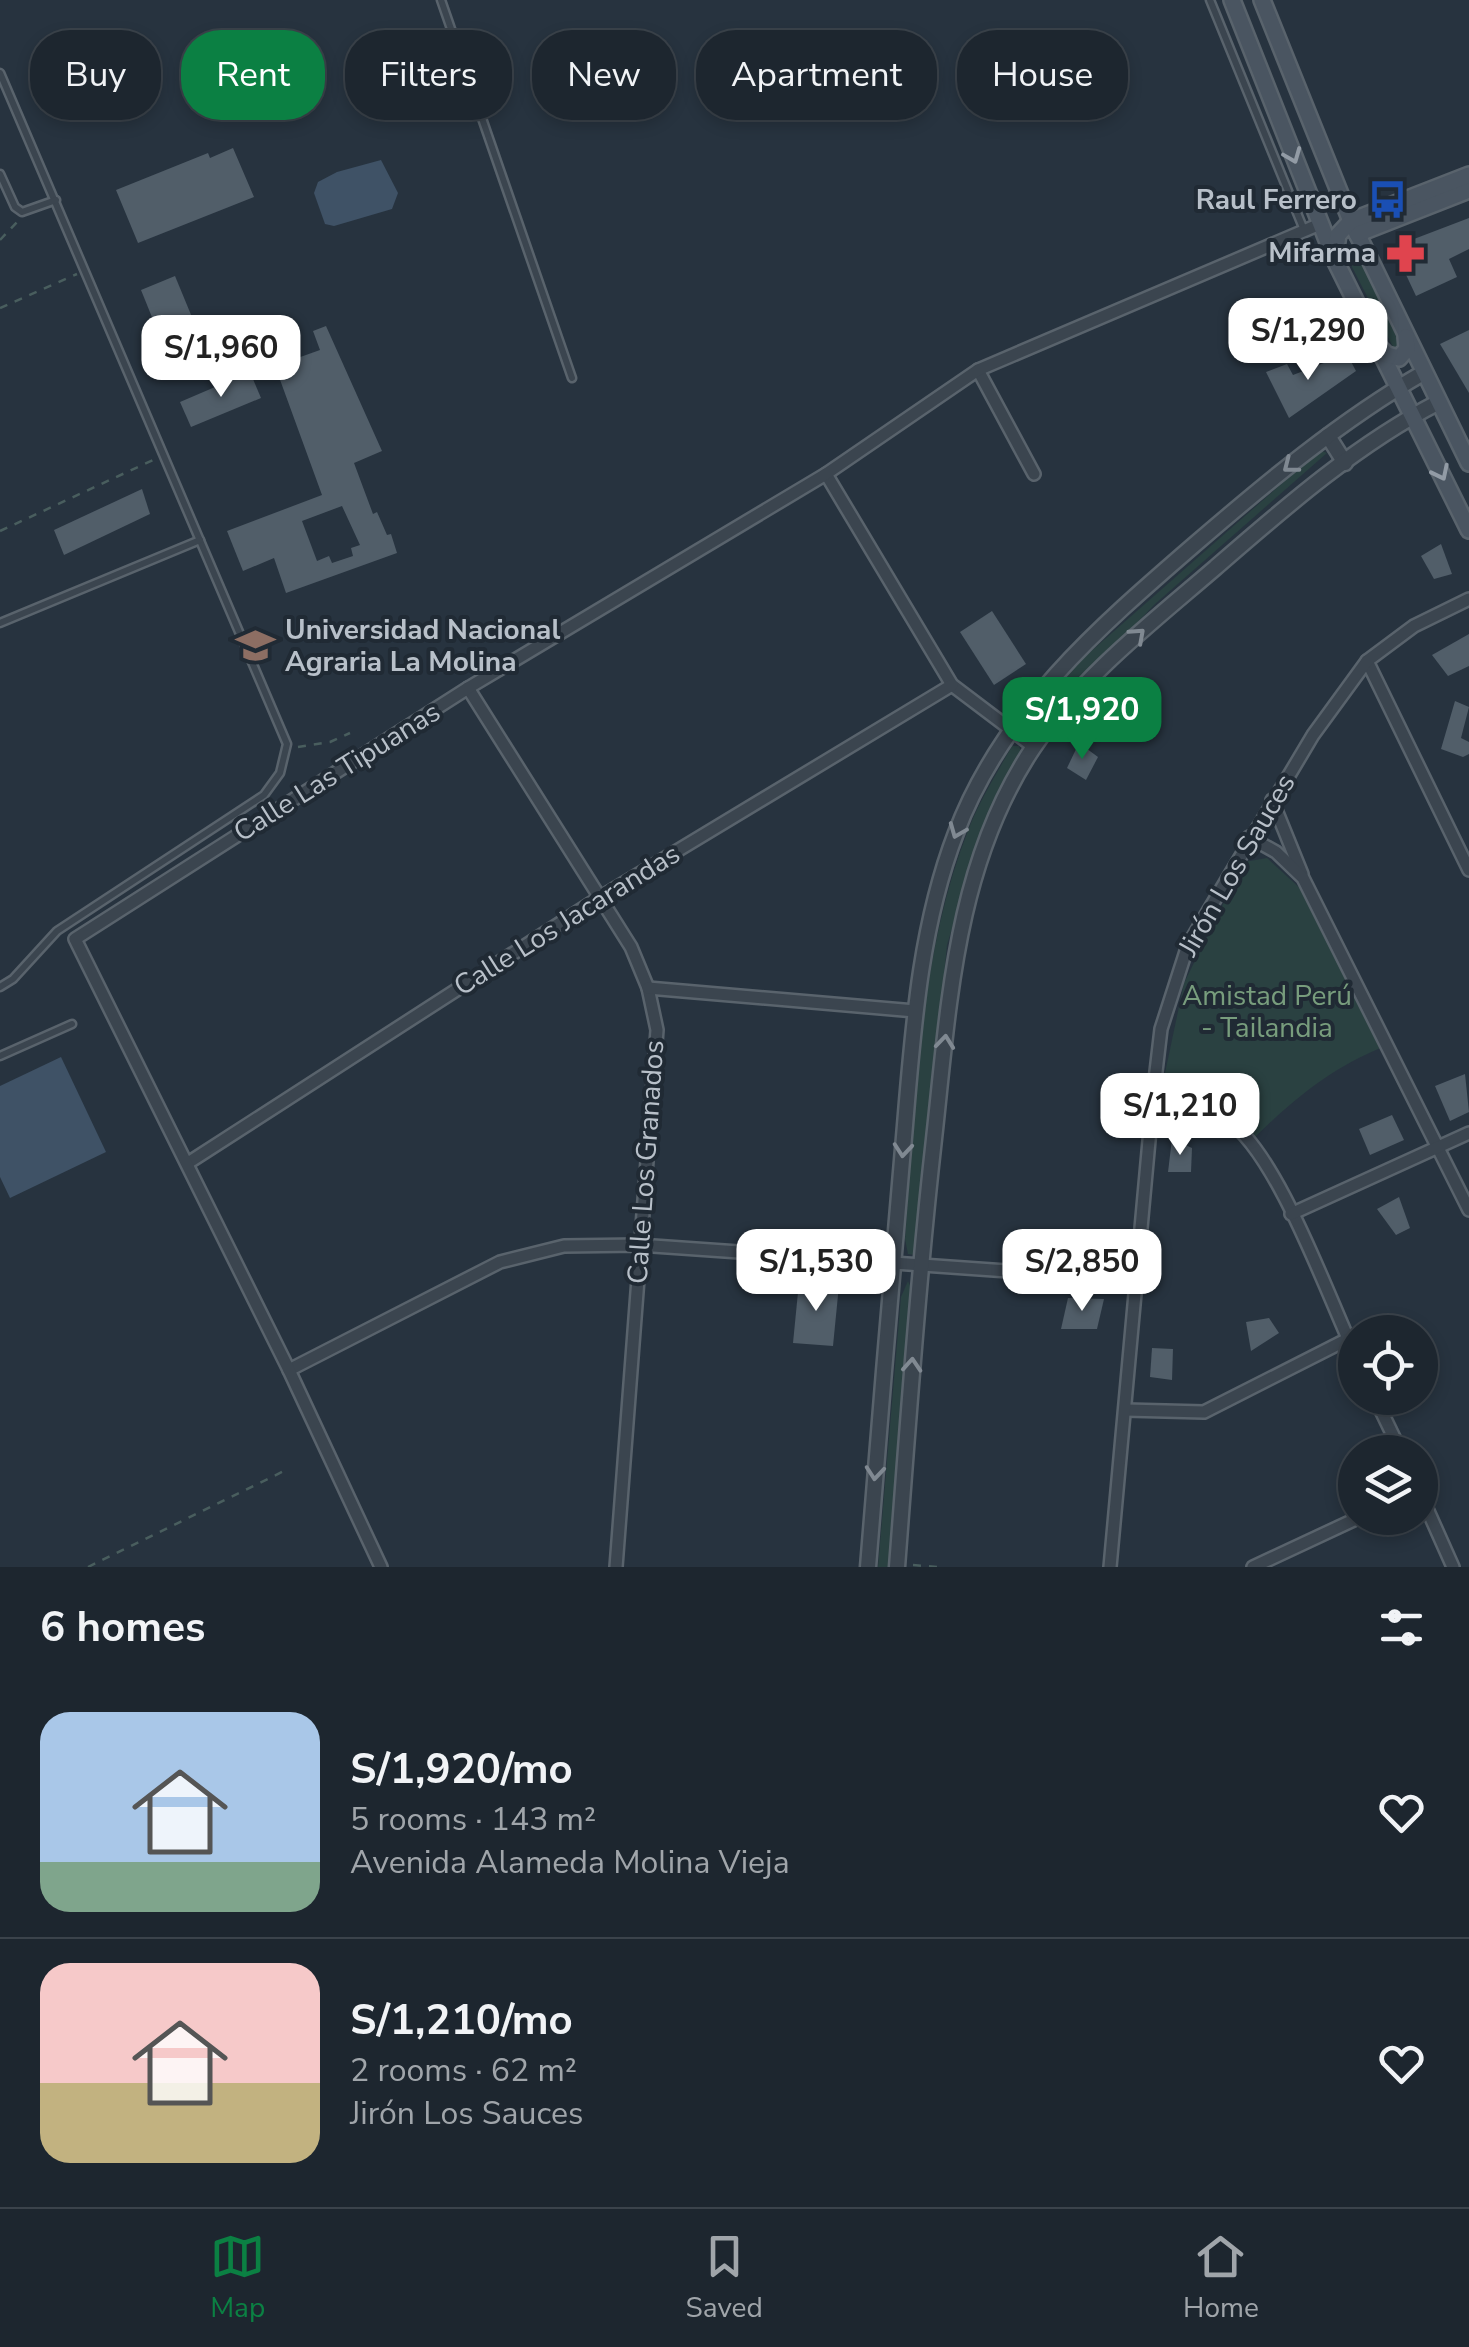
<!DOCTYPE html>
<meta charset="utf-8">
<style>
body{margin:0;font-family:"Nunito Sans",sans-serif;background:#252e37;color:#f1f3f6;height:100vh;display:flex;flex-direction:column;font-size:38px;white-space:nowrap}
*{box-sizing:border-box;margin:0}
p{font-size:32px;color:#a0a5aa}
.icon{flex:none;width:55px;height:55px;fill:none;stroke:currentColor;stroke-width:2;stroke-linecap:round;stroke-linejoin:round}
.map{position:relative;height:1567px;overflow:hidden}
.sheet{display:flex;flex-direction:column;background:#1d262f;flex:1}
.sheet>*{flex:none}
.banner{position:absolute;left:30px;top:30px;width:1410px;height:90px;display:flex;gap:20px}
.fabs{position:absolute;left:1338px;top:1315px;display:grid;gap:20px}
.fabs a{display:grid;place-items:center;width:100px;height:100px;border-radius:50%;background:#1d262f;box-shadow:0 5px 15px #0003,0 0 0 2px #3b434b;font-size:50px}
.price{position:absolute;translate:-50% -85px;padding:0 22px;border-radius:20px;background:#fff;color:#222;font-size:32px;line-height:65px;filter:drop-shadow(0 2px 5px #0008)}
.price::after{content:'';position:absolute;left:50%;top:60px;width:30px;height:22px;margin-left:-15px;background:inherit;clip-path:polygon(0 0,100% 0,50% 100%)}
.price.on{background:#0b8043;color:#fff}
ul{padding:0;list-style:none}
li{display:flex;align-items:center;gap:30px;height:250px;padding:0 40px}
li+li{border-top:2px solid #3b434b}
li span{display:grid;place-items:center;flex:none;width:280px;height:200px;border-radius:30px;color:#555}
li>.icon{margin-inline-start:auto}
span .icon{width:120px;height:120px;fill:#fffc;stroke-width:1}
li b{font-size:42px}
h2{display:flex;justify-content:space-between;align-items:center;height:120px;padding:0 40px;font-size:42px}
.chip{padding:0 35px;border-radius:40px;background:#1d262f;box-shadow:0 5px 15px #0003,0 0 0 2px #3b434b;font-size:35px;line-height:90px}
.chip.on{background:#0b8043;color:#fff}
.menu{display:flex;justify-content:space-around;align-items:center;height:140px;border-top:2px solid #3b434b;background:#1d262f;font-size:28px;color:#a0a5aa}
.menu a{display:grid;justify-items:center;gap:5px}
.menu .on{color:#0b8043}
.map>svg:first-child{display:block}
</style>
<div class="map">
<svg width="1469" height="1567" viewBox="0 0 1469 1567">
<rect width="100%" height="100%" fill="#27333f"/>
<!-- green -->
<g fill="#2a4141">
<polygon points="1352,256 1361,256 1404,350 1395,351 1352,267"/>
<polygon points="1320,450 1327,453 1155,604 1033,731 1029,722 1063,676"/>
<path d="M1012,746H1019L1021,752L979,838L947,945L918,1242L915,1255L908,1254L905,1239C916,1102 918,957 969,828C980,800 997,773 1012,746Z"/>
<path d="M1267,858L1303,891L1383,1047C1331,1068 1294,1099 1254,1138C1227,1106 1201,1099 1161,1092L1184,983L1244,862Z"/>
<polygon points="908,1281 913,1292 891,1567 878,1567 901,1297"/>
</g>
<!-- water -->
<g fill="#3f5266">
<polygon points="381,160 398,193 392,209 334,226 325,224 314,193 318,182 337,172"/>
<polygon points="61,1057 106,1152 10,1198 0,1177 0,1086"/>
</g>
<!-- building -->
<g fill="#515e69" fill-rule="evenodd">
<polygon points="233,148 254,197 138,243 116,190 208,153 210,158"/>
<polygon points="1469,218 1469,249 1449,259 1457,277 1416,296 1393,247"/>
<polygon points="175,276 194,322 160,337 141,290"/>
<path d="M326,326L382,451L354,463L373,514L377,512L387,535L391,534L397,553L286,593L274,558L243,571L227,531L322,495L275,366L320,350L313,331ZM342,506L360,545L351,548L353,556L332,563L329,556L317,561L302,521Z"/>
<polygon points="1469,330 1469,393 1440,344"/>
<polygon points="1347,354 1356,371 1289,418 1266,372 1287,364 1293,375"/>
<polygon points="250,372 261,398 191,427 180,402"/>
<polygon points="142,489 150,514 64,555 54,530"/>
<polygon points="1441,544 1452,574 1434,579 1421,556"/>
<polygon points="992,611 1026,664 994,685 960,632"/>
<polygon points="1469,634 1469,666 1448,676 1432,655"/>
<polygon points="1455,701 1469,707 1461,738 1469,742 1469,754 1463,757 1441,749"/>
<polygon points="1079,743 1098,757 1086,780 1067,768"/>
<polygon points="1465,1074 1469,1112 1450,1121 1435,1086"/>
<polygon points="1392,1115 1404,1140 1370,1155 1359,1129"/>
<polygon points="1172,1139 1192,1148 1191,1172 1168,1172"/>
<polygon points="1399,1197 1410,1228 1396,1235 1377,1209"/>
<polygon points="799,1282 839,1285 833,1346 793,1343"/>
<polygon points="1068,1298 1104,1299 1097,1329 1061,1329"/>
<polygon points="1269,1318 1279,1333 1251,1351 1246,1322"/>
<polygon points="1152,1348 1173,1349 1172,1380 1150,1377"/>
</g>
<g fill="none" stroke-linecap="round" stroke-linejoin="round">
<defs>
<g id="service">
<polyline points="441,0 572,378"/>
<polyline points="1210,0 1304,230"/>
<polyline points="0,73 287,744 280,773 264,795 57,931 13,979 0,987"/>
<polyline points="0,174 15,207 22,212 56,200"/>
<polyline points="0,623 200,540"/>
<polyline points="0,1056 72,1024"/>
</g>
<g id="minor">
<polyline points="978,370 1034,474"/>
<polyline points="826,474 952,685 1034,747"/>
<polyline points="1367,661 1469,870"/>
<polyline points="468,688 631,947 648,988 657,1030 616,1567"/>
<polyline points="1272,800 1302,874"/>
<polyline points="1249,837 1276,852 1303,878 1469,1210"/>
<polyline points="648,988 915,1011"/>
<path d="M1153,1097C1178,1102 1204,1106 1226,1119C1277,1151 1328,1297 1355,1354"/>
<polyline points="188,1163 599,898 952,685"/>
<polyline points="1291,1214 1469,1133"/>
<polyline points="289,1370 500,1262 564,1246 639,1245 1135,1280"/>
<polyline points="1375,1398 1401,1452"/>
<polyline points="1126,1410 1204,1412 1348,1339"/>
<polyline points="1420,1493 1453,1567"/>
<polyline points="381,1567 289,1370 75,939 468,688 826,474 978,370 1320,224"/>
<polyline points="1110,1567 1153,1097 1161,1029 1188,945 1313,735 1367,661 1414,626 1469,599"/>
<polyline points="1253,1567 1358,1518"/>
</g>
<g id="tertiary">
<polyline points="1328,436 1345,463"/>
<path d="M868,1567C879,1431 890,1296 902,1160C912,1050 916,937 956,833C1002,711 1098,628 1194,545C1266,483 1340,421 1423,373"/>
<path d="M897,1567C908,1424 918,1281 934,1139C949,1004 955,865 1033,748C1081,677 1151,623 1215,568C1284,508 1357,444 1439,402"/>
</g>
<g id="secondary">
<polyline points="1232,0 1335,260 1469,530"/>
<polyline points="1262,0 1351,221 1469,463"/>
<polyline points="1357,234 1469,190"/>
<polyline points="1335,254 1338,235 1351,221 1469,175"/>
<polyline points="1378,346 1387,355 1399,358 1407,349 1406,337"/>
</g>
</defs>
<!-- service casing -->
<use href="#service" stroke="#59636c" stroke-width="11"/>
<!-- minor casing -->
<use href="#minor" stroke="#59636c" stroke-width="16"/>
<!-- tertiary casing -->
<use href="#tertiary" stroke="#59636c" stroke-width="19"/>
<!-- secondary casing -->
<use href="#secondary" stroke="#59636c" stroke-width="20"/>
<!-- path -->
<g stroke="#495e5e" stroke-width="2.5" stroke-dasharray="8 8" stroke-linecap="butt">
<polyline points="0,240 19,220"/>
<polyline points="0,308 77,274"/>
<polyline points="0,531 153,460"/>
<polyline points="298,747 330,742 350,733"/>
<polyline points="913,1565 938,1567"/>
<polyline points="88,1567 284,1471"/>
</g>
<!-- service -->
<use href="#service" stroke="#3b454f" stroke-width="6"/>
<!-- minor -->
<use href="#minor" stroke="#3b454f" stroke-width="11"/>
<!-- tertiary -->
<use href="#tertiary" stroke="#3b454f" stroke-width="14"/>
<!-- secondary -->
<use href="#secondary" stroke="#4a5561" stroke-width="15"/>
</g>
<!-- one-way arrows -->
<defs><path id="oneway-chevron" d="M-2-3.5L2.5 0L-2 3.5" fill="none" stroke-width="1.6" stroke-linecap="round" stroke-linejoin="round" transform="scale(2.5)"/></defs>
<g stroke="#929ba5">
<use href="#oneway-chevron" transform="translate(1293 156) rotate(68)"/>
<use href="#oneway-chevron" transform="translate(1441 473) rotate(64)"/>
</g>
<g stroke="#808992">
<use href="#oneway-chevron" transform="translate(1290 466) rotate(142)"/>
<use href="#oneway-chevron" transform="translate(1138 635) rotate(-42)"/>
<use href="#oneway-chevron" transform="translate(957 831) rotate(112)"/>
<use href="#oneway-chevron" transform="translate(945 1042) rotate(-84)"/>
<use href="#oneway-chevron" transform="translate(903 1150) rotate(95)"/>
<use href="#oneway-chevron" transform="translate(912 1365) rotate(-86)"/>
<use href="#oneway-chevron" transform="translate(875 1473) rotate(95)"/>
</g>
<!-- icons -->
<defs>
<symbol id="bus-bare" viewBox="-9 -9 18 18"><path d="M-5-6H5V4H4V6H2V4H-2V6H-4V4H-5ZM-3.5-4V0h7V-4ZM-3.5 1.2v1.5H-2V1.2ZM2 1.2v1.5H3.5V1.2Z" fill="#1a4fb4" stroke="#202a34" stroke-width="2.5" paint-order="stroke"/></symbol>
<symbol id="pharmacy-bare" viewBox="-9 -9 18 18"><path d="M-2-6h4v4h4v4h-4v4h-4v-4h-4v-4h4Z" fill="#e0444e" stroke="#202a34" stroke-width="2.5" paint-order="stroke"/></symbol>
<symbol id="university-bare" viewBox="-9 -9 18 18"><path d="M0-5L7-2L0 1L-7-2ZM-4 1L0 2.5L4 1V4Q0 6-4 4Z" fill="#8d6e63" stroke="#202a34" stroke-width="2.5" paint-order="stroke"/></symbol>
</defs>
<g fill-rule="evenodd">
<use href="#bus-bare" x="1360" y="172" width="55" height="55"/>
<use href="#pharmacy-bare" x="1378" y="226" width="55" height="55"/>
<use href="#university-bare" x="228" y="618" width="55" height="55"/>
</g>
<g text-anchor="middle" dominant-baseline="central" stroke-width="8" stroke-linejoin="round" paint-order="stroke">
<!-- poi labels -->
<g font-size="28" font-weight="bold" fill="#b8c0c9" stroke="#202a34" text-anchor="end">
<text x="1357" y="200">Raul Ferrero</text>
<text x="1376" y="253">Mifarma</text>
<text x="285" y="630" text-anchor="start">Universidad Nacional<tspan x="285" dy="32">Agraria La Molina</tspan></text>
</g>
<!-- street labels -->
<g font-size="28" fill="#b8c0c9" stroke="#202a34">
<text transform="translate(337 772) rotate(-32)">Calle Las Tipuanas</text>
<text transform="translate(1237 865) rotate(-60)">Jirón Los Sauces</text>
<text transform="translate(567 920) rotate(-32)">Calle Los Jacarandas</text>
<text transform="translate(646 1162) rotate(-86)">Calle Los Granados</text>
</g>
<!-- park labels -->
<g font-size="28" fill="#789d7d" stroke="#202a34">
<text x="1267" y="996">Amistad Perú<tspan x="1267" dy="32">- Tailandia</tspan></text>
</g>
</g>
</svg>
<div class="fabs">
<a><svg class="icon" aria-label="locate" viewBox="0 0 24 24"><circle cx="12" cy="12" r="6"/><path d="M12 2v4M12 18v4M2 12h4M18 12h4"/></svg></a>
<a><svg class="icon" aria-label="layers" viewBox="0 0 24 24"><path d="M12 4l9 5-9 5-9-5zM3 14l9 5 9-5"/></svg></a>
</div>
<b class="price" style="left:1308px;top:383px">S/1,290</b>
<b class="price" style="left:221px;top:400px">S/1,960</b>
<b class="price on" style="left:1082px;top:762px">S/1,920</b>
<b class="price" style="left:1180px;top:1158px">S/1,210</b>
<b class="price" style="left:816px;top:1314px">S/1,530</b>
<b class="price" style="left:1082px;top:1314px">S/2,850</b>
<div class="banner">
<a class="chip">Buy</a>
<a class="chip on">Rent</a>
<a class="chip">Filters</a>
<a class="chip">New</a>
<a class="chip">Apartment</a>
<a class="chip">House</a>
</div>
</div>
<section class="sheet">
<h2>6 homes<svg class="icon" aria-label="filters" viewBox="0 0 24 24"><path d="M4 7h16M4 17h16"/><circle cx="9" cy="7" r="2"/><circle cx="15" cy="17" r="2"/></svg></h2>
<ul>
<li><span style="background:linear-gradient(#a9c7e8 75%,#7fa58c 0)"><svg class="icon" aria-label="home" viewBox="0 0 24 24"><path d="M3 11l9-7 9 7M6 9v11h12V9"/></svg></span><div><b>S/1,920/mo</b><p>5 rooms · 143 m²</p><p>Avenida Alameda Molina Vieja</p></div><svg class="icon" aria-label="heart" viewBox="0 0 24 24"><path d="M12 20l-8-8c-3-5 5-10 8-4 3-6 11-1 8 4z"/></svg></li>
<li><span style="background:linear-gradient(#f6c9c9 60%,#c2b280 0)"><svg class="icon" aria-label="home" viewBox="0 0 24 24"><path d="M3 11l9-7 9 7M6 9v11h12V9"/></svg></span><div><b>S/1,210/mo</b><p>2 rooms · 62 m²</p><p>Jirón Los Sauces</p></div><svg class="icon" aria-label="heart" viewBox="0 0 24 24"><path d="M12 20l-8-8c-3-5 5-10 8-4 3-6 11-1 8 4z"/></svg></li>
</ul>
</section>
<nav class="menu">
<a class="on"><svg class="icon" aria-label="map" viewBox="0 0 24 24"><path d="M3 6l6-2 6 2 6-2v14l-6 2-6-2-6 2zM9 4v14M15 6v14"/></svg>Map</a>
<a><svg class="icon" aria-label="saved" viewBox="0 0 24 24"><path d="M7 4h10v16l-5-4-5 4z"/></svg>Saved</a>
<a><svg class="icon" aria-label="home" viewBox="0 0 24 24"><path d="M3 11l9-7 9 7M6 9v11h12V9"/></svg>Home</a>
</nav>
